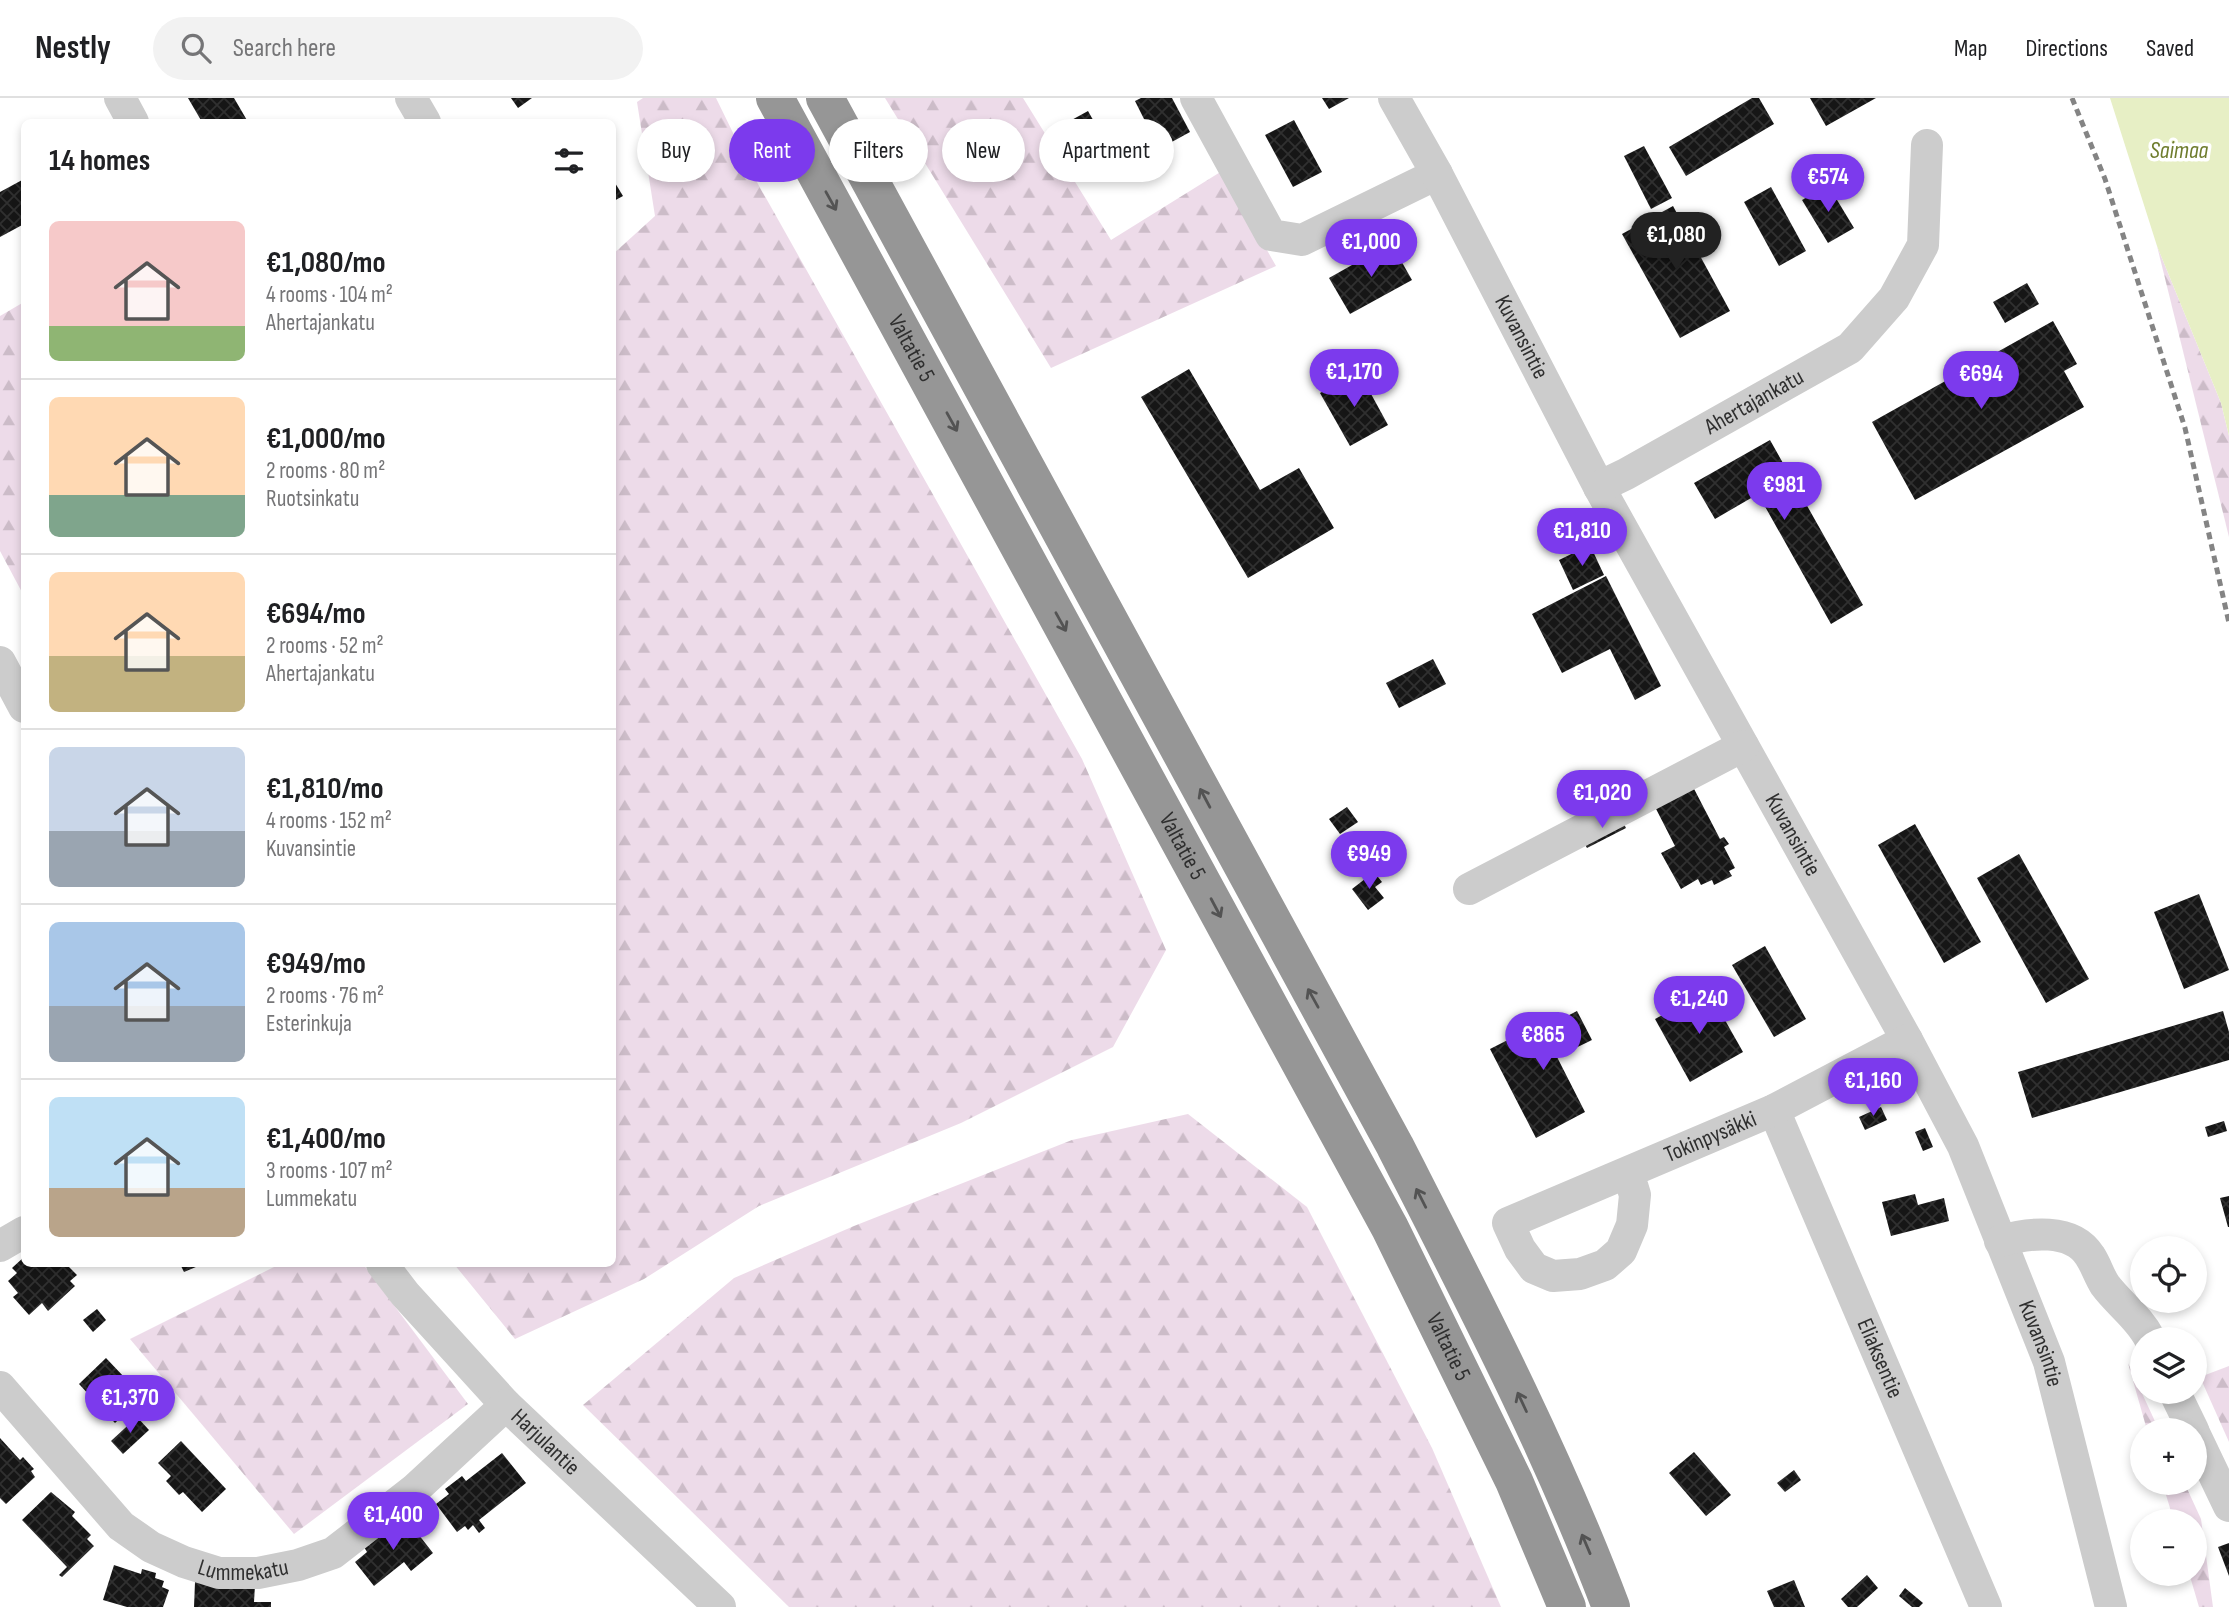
<!DOCTYPE html>
<meta charset="utf-8">
<style>
body{margin:0;font-family:"Sofia Sans Condensed",sans-serif;background:#f2f2f2;color:#202124;height:100vh;display:flex;flex-direction:column;font-size:26px;white-space:nowrap}
*{box-sizing:border-box;margin:0}
p{font-size:23px;color:#757577}
.icon{flex:none;width:38px;height:38px;fill:none;stroke:currentColor;stroke-width:2;stroke-linecap:round;stroke-linejoin:round}
.map{position:relative;flex:1;overflow:hidden}
.side{position:absolute;left:21px;top:21px;width:595px;height:1148px;display:flex;flex-direction:column;background:#fff;border-radius:10px;box-shadow:0 4px 10px #0003}
.side>*{flex:none}
.guide{position:absolute;left:637px;top:21px;width:665px;height:63px;display:flex;gap:14px}
.fabs{position:absolute;left:2130px;top:1138px;display:grid;gap:14px}
.fabs a{display:grid;place-items:center;width:77px;height:77px;border-radius:50%;background:#fff;box-shadow:0 4px 10px #0003;font-size:35px}
.price{position:absolute;translate:-50% -60px;padding:0 16px;border-radius:24px;background:#7c3aed;color:#fff;font-size:23px;line-height:46px;filter:drop-shadow(0 2px 4px #0008)}
.price::after{content:'';position:absolute;left:50%;top:42px;width:21px;height:16px;margin-left:-10px;background:inherit;clip-path:polygon(0 0,100% 0,50% 100%)}
.price.active{background:#222;color:#fff}
ul{padding:0;list-style:none}
li{display:flex;align-items:center;gap:21px;height:175px;padding:0 28px}
li+li{border-top:2px solid #e0e0e0}
li span{display:grid;place-items:center;flex:none;width:196px;height:140px;border-radius:10px;color:#555}
li>.icon{margin-inline-start:auto}
span .icon{width:84px;height:84px;fill:#fffc;stroke-width:1}
li b{font-size:30px}
h2{display:flex;justify-content:space-between;align-items:center;height:84px;padding:0 28px;font-size:30px}
.tag{padding:0 24px;border-radius:32px;background:#fff;box-shadow:0 4px 10px #0003;font-size:24px;line-height:63px}
.tag.active{background:#7c3aed;color:#fff}
header{display:flex;align-items:center;gap:42px;box-sizing:border-box;height:98px;padding:0 35px;background:#fff;border-bottom:2px solid #e0e0e0}
header strong{font-size:33px}
nav{display:flex;gap:38px;margin-inline-start:auto;font-size:24px}
.search{width:490px;height:63px;background:#f2f2f2;display:flex;align-items:center;gap:18px;box-sizing:border-box;padding:0 24px;border-radius:38px;color:#757577;font-size:26px}
.map>svg:first-child{display:block}
</style>
<header>
<strong>Nestly</strong>
<div class="search"><svg class="icon" aria-label="search" viewBox="0 0 24 24"><circle cx="10" cy="10" r="6"/><path d="M15 15l6 6"/></svg>Search here</div>
<nav><a>Map</a><a>Directions</a><a>Saved</a></nav>
</header>
<div class="map">
<svg width="2229" height="1509" viewBox="0 0 2229 1509">
<defs>
<pattern id="forest-firs" width="22" height="20" patternUnits="userSpaceOnUse" patternTransform="scale(1.75)"><rect width="22" height="20" fill="#eddbe9"/><path d="M5 1l3.5 6h-7zM16 11l3.5 6h-7z" fill="#ccbcc8"/></pattern>
<pattern id="building-cross-hatch" width="8" height="8" patternUnits="userSpaceOnUse" patternTransform="scale(1.75)"><rect width="8" height="8" fill="#161616"/><path d="M0 0l8 8M0 8l8-8" fill="none" stroke="#303030"/></pattern>
</defs>
<rect width="100%" height="100%" fill="#fff"/>
<!-- forest -->
<g fill="url(#forest-firs)">
<polygon points="643,0 716,0 758,86 1082,661 1166,852 1113,949 961,1025 759,1108 644,1181 515,1241 454,1166 612,1166 612,157 655,118 637,4"/>
<polygon points="885,0 1023,0 1111,142 1222,73 1276,168 1051,270"/>
<polygon points="2157,148 2221,305 2229,338 2229,439"/>
<polygon points="24,204 24,498 0,453 0,218"/>
<polygon points="1188,1016 1307,1109 1432,1350 1501,1509 789,1509 583,1307 734,1180 854,1128 1072,1042"/>
<polygon points="280,1166 363,1166 468,1306 294,1436 130,1241"/>
<polygon points="2128,1265 2159,1332 2147,1332"/>
<polygon points="2229,1268 2229,1344 2200,1279"/>
<polygon points="2162,1384 2184,1384 2201,1421 2213,1509 2199,1509 2189,1475 2194,1475 2194,1423 2174,1423"/>
</g>
<!-- water -->
<polygon fill="#e7efc5" points="2110,0 2229,0 2229,338 2221,305 2157,148"/>
<!-- building -->
<g fill="url(#building-cross-hatch)">
<polygon points="188,0 234,0 248,24 202,24"/>
<polygon points="511,0 532,0 518,10"/>
<polygon points="1141,0 1172,0 1190,34 1159,51 1135,3"/>
<polygon points="1322,0 1349,0 1329,11"/>
<polygon points="1752,0 1759,0 1774,26 1686,78 1669,49"/>
<polygon points="1810,0 1876,0 1826,28"/>
<polygon points="1088,13 1105,43 1085,54 1068,24"/>
<polygon points="1294,22 1322,74 1293,89 1265,37"/>
<polygon points="1644,48 1672,100 1651,111 1624,58"/>
<polygon points="612,80 623,98 612,104"/>
<polygon points="24,81 24,126 0,139 0,94"/>
<polygon points="1828,87 1854,130 1828,145 1802,102"/>
<polygon points="1771,89 1806,153 1779,168 1744,104"/>
<polygon points="1673,108 1730,213 1680,240 1622,136"/>
<polygon points="1391,145 1412,182 1350,216 1329,180"/>
<polygon points="2027,185 2039,206 2005,225 1993,204"/>
<polygon points="2053,223 2077,266 2064,273 2084,309 1915,402 1872,324"/>
<polygon points="1189,271 1260,392 1299,370 1334,430 1248,480 1141,299"/>
<polygon points="1359,274 1388,327 1350,348 1320,295"/>
<polygon points="1770,342 1863,507 1831,526 1758,396 1715,421 1694,385"/>
<polygon points="1590,447 1604,477 1573,492 1559,462"/>
<polygon points="1606,478 1661,588 1635,602 1610,551 1562,575 1532,516"/>
<polygon points="1433,561 1446,586 1399,610 1386,585"/>
<polygon points="1691,685 1720,741 1724,739 1729,746 1724,749 1735,770 1729,773 1732,778 1714,787 1712,782 1701,787 1698,781 1681,791 1661,755 1675,748 1653,705"/>
<polygon points="1347,709 1358,724 1340,736 1329,721"/>
<polygon points="1617,713 1626,730 1587,750 1578,734"/>
<polygon points="1915,726 1981,844 1944,865 1878,747"/>
<polygon points="2019,756 2089,881 2046,905 1977,780"/>
<polygon points="1374,774 1382,784 1375,789 1384,800 1368,812 1352,791"/>
<polygon points="2199,796 2229,872 2184,891 2154,814"/>
<polygon points="1765,848 1806,921 1774,939 1732,867"/>
<polygon points="1708,892 1743,954 1690,984 1655,921"/>
<polygon points="1577,913 1592,942 1557,959 1585,1014 1536,1040 1490,951 1541,925 1544,930"/>
<polygon points="2223,913 2229,934 2229,962 2032,1020 2018,974"/>
<polygon points="1881,1009 1887,1022 1865,1032 1859,1019"/>
<polygon points="2224,1023 2227,1033 2208,1039 2205,1029"/>
<polygon points="1925,1030 1933,1049 1923,1053 1915,1034"/>
<polygon points="1915,1096 1918,1107 1944,1100 1949,1123 1891,1138 1882,1104"/>
<polygon points="2229,1098 2229,1129 2228,1129 2220,1100"/>
<polygon points="24,1159 24,1166 66,1166 77,1177 70,1183 75,1188 48,1213 42,1205 29,1217 13,1199 18,1195 8,1183 17,1175 12,1170"/>
<polygon points="180,1166 203,1166 184,1174"/>
<polygon points="97,1211 106,1222 93,1234 83,1222"/>
<polygon points="106,1260 143,1299 115,1325 79,1286"/>
<polygon points="137,1319 149,1332 123,1356 111,1343"/>
<polygon points="0,1340 20,1362 23,1359 34,1371 31,1373 35,1379 6,1406 0,1400"/>
<polygon points="181,1343 226,1391 202,1414 183,1394 179,1397 166,1383 171,1378 158,1365"/>
<polygon points="1694,1354 1731,1397 1706,1418 1669,1375"/>
<polygon points="502,1355 526,1385 479,1422 485,1430 479,1435 473,1427 468,1432 465,1428 457,1434 436,1406 449,1396 445,1391 462,1378 466,1383"/>
<polygon points="1794,1372 1801,1382 1785,1394 1777,1385"/>
<polygon points="51,1394 75,1414 72,1418 91,1437 87,1441 94,1448 62,1479 59,1477 67,1469 22,1422"/>
<polygon points="404,1418 433,1455 411,1473 404,1464 374,1488 355,1464 367,1454 364,1449"/>
<polygon points="2229,1445 2229,1478 2218,1449"/>
<polygon points="114,1467 141,1476 142,1471 156,1475 155,1480 164,1483 162,1489 169,1492 163,1509 127,1509 103,1502"/>
<polygon points="1867,1477 1878,1490 1857,1509 1848,1509 1841,1501"/>
<polygon points="1794,1482 1805,1509 1774,1509 1767,1493"/>
<polygon points="195,1484 255,1487 254,1504 271,1504 271,1509 194,1509"/>
<polygon points="1905,1490 1923,1505 1919,1509 1912,1509 1899,1498"/>
</g>
<g fill="none" stroke-linecap="round" stroke-linejoin="round">
<!-- minor -->
<g stroke="#ccc" stroke-width="32">
<polyline points="120,0 133,24"/>
<polyline points="411,0 425,24"/>
<polyline points="1196,0 1271,137 1302,142 1437,76"/>
<path id="s1" d="M1394,0L1437,76L1599,389L1907,942L1963,1048L2049,1264L2111,1509"/>
<path id="s2" d="M1599,389L1626,376L1850,250L1894,200L1923,147L1927,47"/>
<polyline points="0,564 24,609"/>
<polyline points="1469,791 1743,648"/>
<path id="s3" d="M1774,1012L1986,1509"/>
<path id="s4" d="M1628,1074L1635,1097L1632,1127L1621,1153L1605,1167L1580,1176L1553,1178L1534,1170L1520,1151L1508,1125L1774,1012L1907,942"/>
<path d="M2000,1143C2028,1135 2072,1129 2090,1158C2096,1167 2099,1178 2105,1187C2119,1206 2139,1219 2150,1241"/>
<polyline points="0,1148 24,1134"/>
<path id="s5" d="M382,1166L405,1196L506,1307L720,1509"/>
<path id="s6" d="M0,1289L121,1428L151,1449L184,1464L219,1475H258L298,1467L333,1455L414,1392L506,1307"/>
<polyline points="2174,1293 2193,1332"/>
<polyline points="2194,1335 2229,1408"/>
</g>
<!-- highway -->
<g stroke="#969696" stroke-width="38">
<path id="s7" d="M775,0L1390,1130L1514,1383L1567,1509"/>
<path d="M825,0L1395,1048C1472,1199 1551,1350 1611,1509"/>
</g>
<!-- rail -->
<polyline stroke="#848484" stroke-width="5" stroke-dasharray="7 5" stroke-linecap="butt" points="2072,0 2105,81 2185,330 2229,525"/>
</g>
<!-- one-way arrows -->
<defs><path id="oneway-shaft" d="M-6 0H5M1.5-3L5.5 0L1.5 3" fill="none" stroke-width="1.6" stroke-linecap="round" stroke-linejoin="round" transform="scale(1.75)"/></defs>
<g stroke="#535353">
<use href="#oneway-shaft" transform="translate(831 103) rotate(61)"/>
<use href="#oneway-shaft" transform="translate(952 324) rotate(61)"/>
<use href="#oneway-shaft" transform="translate(1061 524) rotate(61)"/>
<use href="#oneway-shaft" transform="translate(1205 700) rotate(-118)"/>
<use href="#oneway-shaft" transform="translate(1216 810) rotate(62)"/>
<use href="#oneway-shaft" transform="translate(1313 900) rotate(-119)"/>
<use href="#oneway-shaft" transform="translate(1421 1100) rotate(-117)"/>
<use href="#oneway-shaft" transform="translate(1522 1304) rotate(-115)"/>
<use href="#oneway-shaft" transform="translate(1586 1446) rotate(-113)"/>
</g>
<g text-anchor="middle" dominant-baseline="central" stroke-width="7" stroke-linejoin="round" paint-order="stroke">
<!-- street labels -->
<g font-size="23" fill="#2f2f2f" stroke="#fff">
<text stroke="none"><textPath href="#s1" startOffset="271">Kuvansintie</textPath></text>
<text stroke="none"><textPath href="#s7" startOffset="285">Valtatie 5</textPath></text>
<text stroke="none"><textPath href="#s2" startOffset="177">Ahertajankatu</textPath></text>
<text stroke="none"><textPath href="#s1" startOffset="838">Kuvansintie</textPath></text>
<text stroke="none"><textPath href="#s7" startOffset="852">Valtatie 5</textPath></text>
<text stroke="none"><textPath href="#s4" startOffset="450">Tokinpysäkki</textPath></text>
<text stroke="none"><textPath href="#s1" startOffset="1405">Kuvansintie</textPath></text>
<text stroke="none"><textPath href="#s7" startOffset="1419">Valtatie 5</textPath></text>
<text stroke="none"><textPath href="#s3" startOffset="270">Eliaksentie</textPath></text>
<text stroke="none"><textPath href="#s5" startOffset="242">Harjulantie</textPath></text>
<text stroke="none"><textPath href="#s6" startOffset="318">Lummekatu</textPath></text>
</g>
<!-- water labels -->
<g font-size="24" font-style="italic" fill="#6f7d2e" stroke="#fff">
<text x="2179" y="52">Saimaa</text>
</g>
</g>
</svg>
<div class="fabs">
<a><svg class="icon" aria-label="locate" viewBox="0 0 24 24"><circle cx="12" cy="12" r="6"/><path d="M12 2v4M12 18v4M2 12h4M18 12h4"/></svg></a>
<a><svg class="icon" aria-label="layers" viewBox="0 0 24 24"><path d="M12 4l9 5-9 5-9-5zM3 14l9 5 9-5"/></svg></a>
<a>+</a>
<a>−</a>
</div>
<b class="price" style="left:1828px;top:116px">€574</b>
<b class="price active" style="left:1676px;top:174px">€1,080</b>
<b class="price" style="left:1371px;top:181px">€1,000</b>
<b class="price" style="left:1354px;top:311px">€1,170</b>
<b class="price" style="left:1981px;top:313px">€694</b>
<b class="price" style="left:1784px;top:424px">€981</b>
<b class="price" style="left:1582px;top:470px">€1,810</b>
<b class="price" style="left:1602px;top:732px">€1,020</b>
<b class="price" style="left:1369px;top:793px">€949</b>
<b class="price" style="left:1699px;top:938px">€1,240</b>
<b class="price" style="left:1543px;top:974px">€865</b>
<b class="price" style="left:1873px;top:1020px">€1,160</b>
<b class="price" style="left:130px;top:1337px">€1,370</b>
<b class="price" style="left:393px;top:1454px">€1,400</b>
<div class="guide">
<a class="tag">Buy</a>
<a class="tag active">Rent</a>
<a class="tag">Filters</a>
<a class="tag">New</a>
<a class="tag">Apartment</a>
</div>
<section class="side">
<h2>14 homes<svg class="icon" aria-label="filters" viewBox="0 0 24 24"><path d="M4 7h16M4 17h16"/><circle cx="9" cy="7" r="2"/><circle cx="15" cy="17" r="2"/></svg></h2>
<ul>
<li><span style="background:linear-gradient(#f6c9c9 75%,#8fb573 0)"><svg class="icon" aria-label="home" viewBox="0 0 24 24"><path d="M3 11l9-7 9 7M6 9v11h12V9"/></svg></span><div><b>€1,080/mo</b><p>4 rooms · 104 m²</p><p>Ahertajankatu</p></div></li>
<li><span style="background:linear-gradient(#ffd9b3 70%,#7fa58c 0)"><svg class="icon" aria-label="home" viewBox="0 0 24 24"><path d="M3 11l9-7 9 7M6 9v11h12V9"/></svg></span><div><b>€1,000/mo</b><p>2 rooms · 80 m²</p><p>Ruotsinkatu</p></div></li>
<li><span style="background:linear-gradient(#ffd9b3 60%,#c2b280 0)"><svg class="icon" aria-label="home" viewBox="0 0 24 24"><path d="M3 11l9-7 9 7M6 9v11h12V9"/></svg></span><div><b>€694/mo</b><p>2 rooms · 52 m²</p><p>Ahertajankatu</p></div></li>
<li><span style="background:linear-gradient(#c9d6e8 60%,#9aa5b1 0)"><svg class="icon" aria-label="home" viewBox="0 0 24 24"><path d="M3 11l9-7 9 7M6 9v11h12V9"/></svg></span><div><b>€1,810/mo</b><p>4 rooms · 152 m²</p><p>Kuvansintie</p></div></li>
<li><span style="background:linear-gradient(#a9c7e8 60%,#9aa5b1 0)"><svg class="icon" aria-label="home" viewBox="0 0 24 24"><path d="M3 11l9-7 9 7M6 9v11h12V9"/></svg></span><div><b>€949/mo</b><p>2 rooms · 76 m²</p><p>Esterinkuja</p></div></li>
<li><span style="background:linear-gradient(#bfe0f5 65%,#b9a48a 0)"><svg class="icon" aria-label="home" viewBox="0 0 24 24"><path d="M3 11l9-7 9 7M6 9v11h12V9"/></svg></span><div><b>€1,400/mo</b><p>3 rooms · 107 m²</p><p>Lummekatu</p></div></li>
</ul>
</section>
</div>
